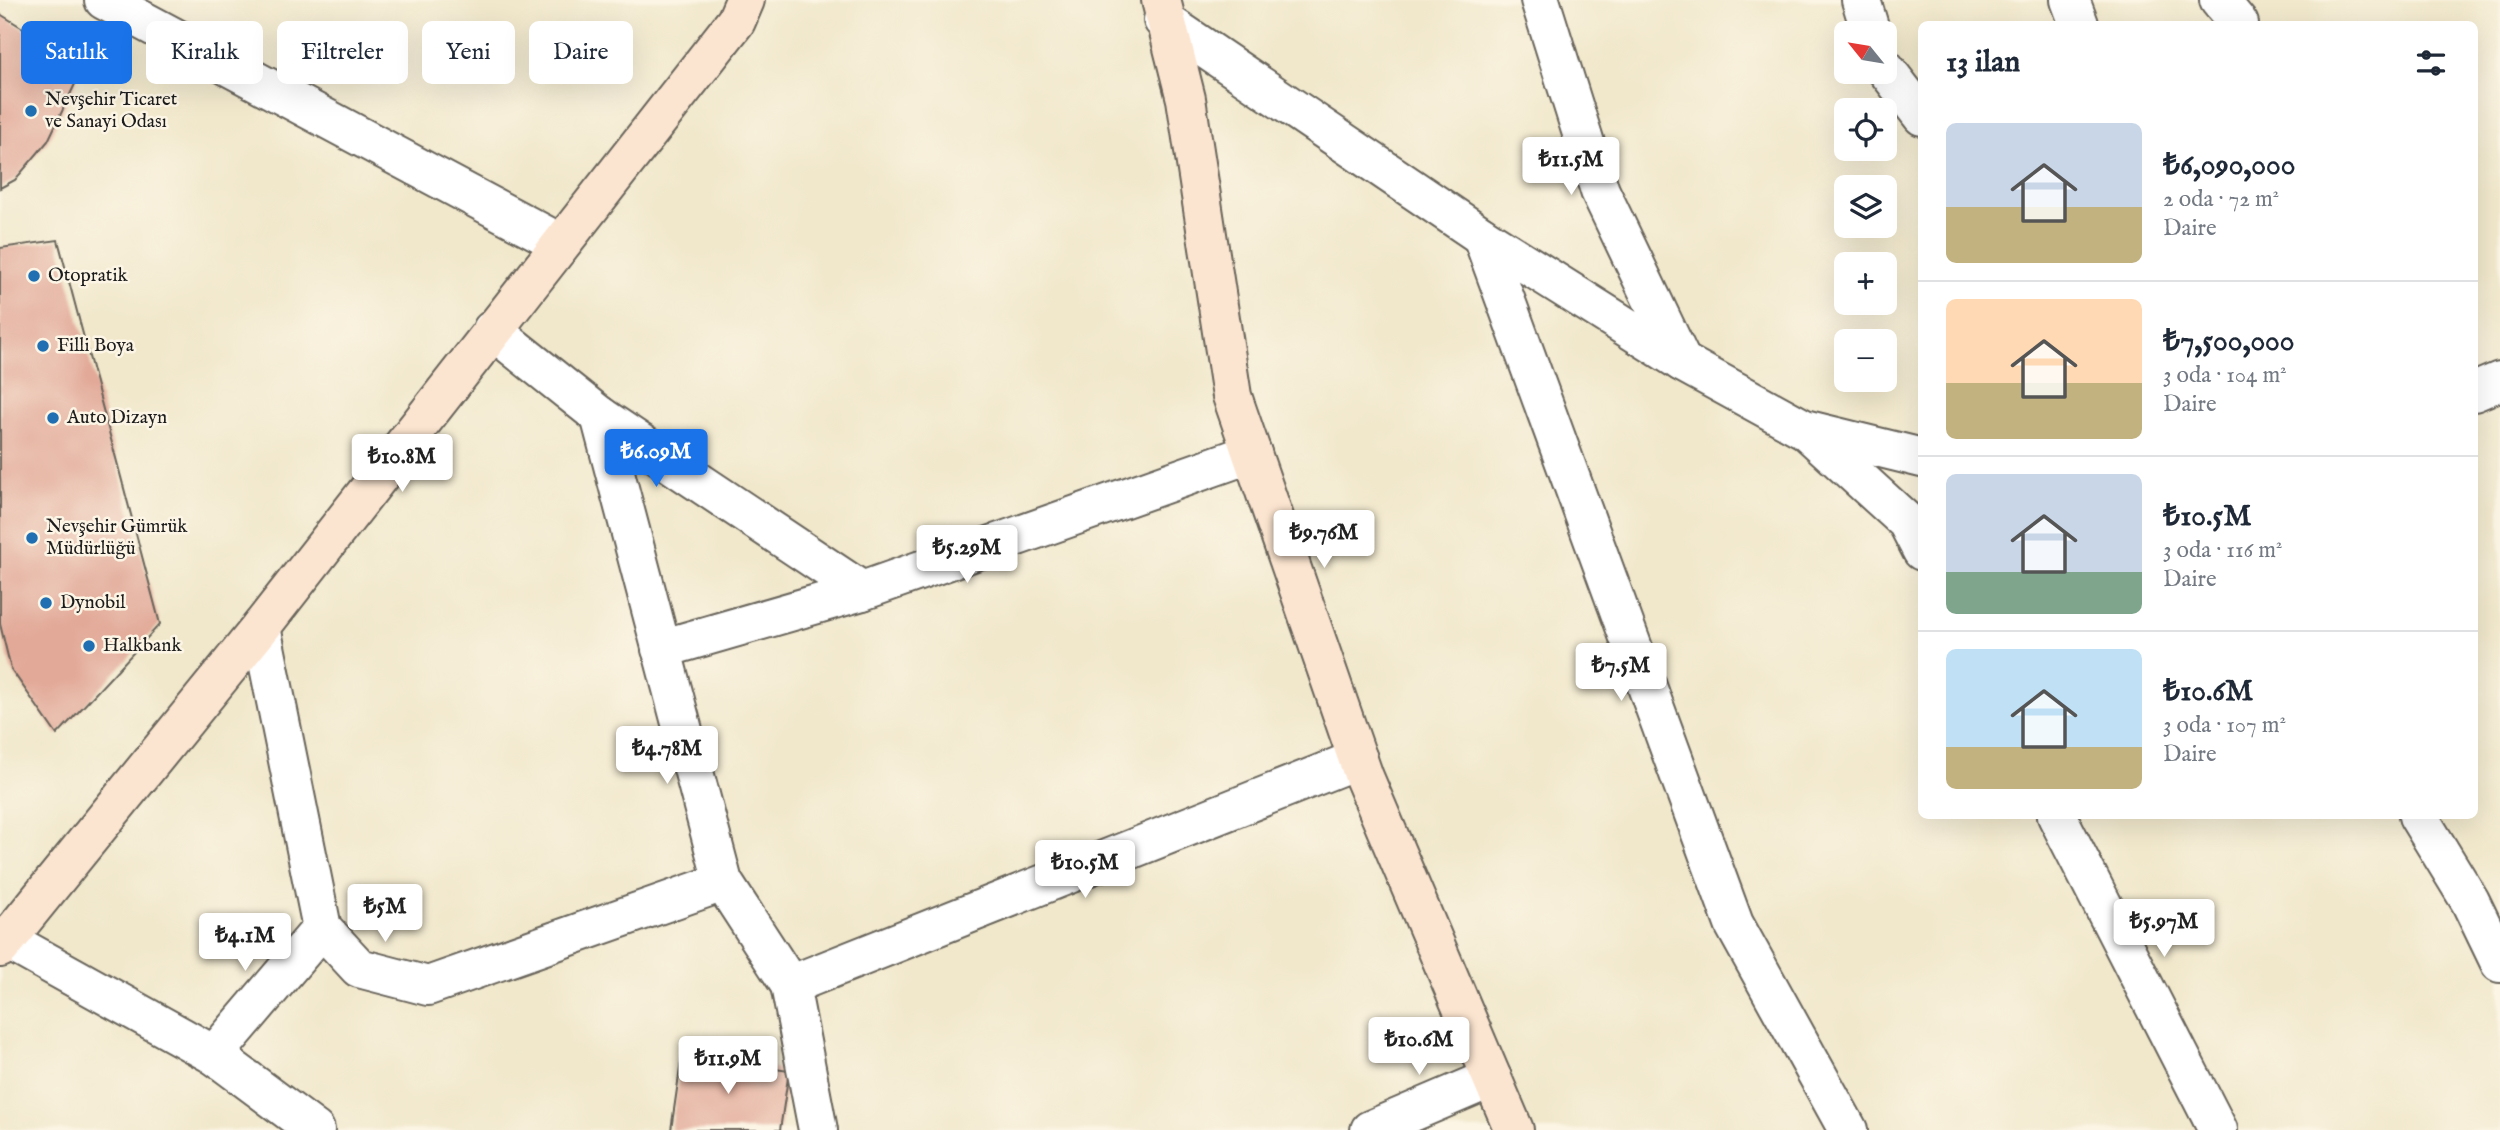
<!DOCTYPE html>
<html lang="tr">
<meta charset="utf-8">
<style>
body{margin:0;font-family:"IM FELL English",serif;background:#f2f2f3;color:#1f2937;height:100vh;display:flex;flex-direction:column;font-size:26px;white-space:nowrap}
*{box-sizing:border-box;margin:0}
p{font-size:23px;color:#747a83}
.icon{flex:none;width:38px;height:38px;fill:none;stroke:currentColor;stroke-width:2;stroke-linecap:round;stroke-linejoin:round}
.map{position:relative;flex:1;overflow:hidden}
.sheet{position:absolute;left:1918px;top:21px;width:560px;height:798px;display:flex;flex-direction:column;background:#fff;border-radius:10px;box-shadow:0 7px 28px #0002}
.sheet>*{flex:none}
.hud{position:absolute;left:21px;top:21px;width:665px;height:63px;display:flex;gap:14px}
.needle{width:46px;rotate:300deg}
.controls{position:absolute;left:1834px;top:21px;display:grid;gap:14px}
.controls a{display:grid;place-items:center;width:63px;height:63px;border-radius:10px;background:#fff;box-shadow:0 7px 28px #0002;font-size:35px}
.price{position:absolute;translate:-50% -60px;padding:0 16px;border-radius:7px;background:#fff;color:#222;font-size:23px;line-height:46px;filter:drop-shadow(0 2px 4px #0008)}
.price::after{content:'';position:absolute;left:50%;top:42px;width:21px;height:16px;margin-left:-10px;background:inherit;clip-path:polygon(0 0,100% 0,50% 100%)}
.price.selected{background:#1a73e8;color:#fff}
ul{padding:0;list-style:none}
li{display:flex;align-items:center;gap:21px;height:175px;padding:0 28px}
li+li{border-top:2px solid #e0e1e3}
li span{display:grid;place-items:center;flex:none;width:196px;height:140px;border-radius:10px;color:#555}
li>.icon{margin-inline-start:auto}
span .icon{width:84px;height:84px;fill:#fffc;stroke-width:1}
li b{font-size:30px}
h2{display:flex;justify-content:space-between;align-items:center;height:84px;padding:0 28px;font-size:30px}
.tag{padding:0 24px;border-radius:10px;background:#fff;box-shadow:0 7px 28px #0002;font-size:24px;line-height:63px}
.tag.selected{background:#1a73e8;color:#fff}
.map>svg:first-child{display:block}
</style>
<div class="map">
<svg width="2500" height="1130" viewBox="0 0 2500 1130">
<rect width="100%" height="100%" fill="#fcf5e5"/>
<filter id="ink" filterUnits="userSpaceOnUse"><feTurbulence type="fractalNoise" baseFrequency=".0143" numOctaves="2"/><feDisplacementMap in="SourceGraphic" scale="14" xChannelSelector="R" yChannelSelector="G"/><feConvolveMatrix kernelMatrix="1 2 1 2 8 2 1 2 1" color-interpolation-filters="sRGB"/></filter>
<filter id="wash" filterUnits="userSpaceOnUse"><feTurbulence type="fractalNoise" baseFrequency=".00686" numOctaves="4" result="noise"/><feDisplacementMap in="SourceGraphic" scale="28" xChannelSelector="R" yChannelSelector="G"/><feGaussianBlur stdDeviation="1.57" result="paint"/><feColorMatrix in="noise" values="0 0 0 0 0 0 0 0 0 0 0 0 0 0 0 0 0 1.4 0 .05"/><feComposite in="paint" operator="in"/></filter>
<g filter="url(#wash)">
<rect width="100%" height="100%" fill="#f1e8cc"/>
<g id="blocks">
<!-- building -->
<g fill="#e2a998">
<polygon points="0,14 78,62 76,82 48,141 15,180 0,188"/>
<polygon points="58,240 160,624 57,735 11,669 0,624 0,248"/>
<polygon points="682,1055 789,1071 780,1130 671,1130"/>
</g>
</g>
</g>
<g filter="url(#ink)">
<use href="#blocks" fill-opacity="0" stroke="#67635a" stroke-width="2"/>
<g fill="none" stroke-linecap="round" stroke-linejoin="round">
<defs>
<g id="street">
<polyline points="104,0 560,243"/>
<polyline points="1540,0 1600,191 1682,362"/>
<polyline points="1861,0 1871,33"/>
<polyline points="2070,0 2079,24"/>
<polyline points="2219,0 2239,24"/>
<polyline points="1163,20 1482,236 1682,362 1806,430 1907,522 1922,551"/>
<polyline points="1885,68 1922,116"/>
<polyline points="1482,236 1734,924 1848,1130"/>
<polyline points="492,330 600,416 862,591"/>
<polyline points="2474,392 2500,381"/>
<polyline points="600,416 723,882 790,985 818,1130"/>
<polyline points="1808,430 1922,458"/>
<polyline points="261,627 322,928 359,968 428,986 723,882"/>
<polyline points="661,649 862,591 1252,453"/>
<polyline points="2057,816 2218,1130"/>
<polyline points="2418,816 2470,901 2500,963"/>
<polyline points="7,940 214,1055 315,1130"/>
<polyline points="790,985 1358,759"/>
<polyline points="214,1055 322,928"/>
<polyline points="1370,1130 1492,1078"/>
</g>
<g id="secondary">
<polyline points="1161,0 1186,99 1232,396 1364,777 1514,1130"/>
<polyline points="0,948 261,627 736,21 745,0"/>
</g>
</defs>
<!-- street casing -->
<use href="#street" stroke="#67635a" stroke-width="42"/>
<!-- secondary casing -->
<use href="#secondary" stroke="#67635a" stroke-width="42"/>
<!-- street -->
<use href="#street" stroke="#fff" stroke-width="38"/>
<!-- secondary -->
<use href="#secondary" stroke="#fce5d0" stroke-width="38"/>
</g>
</g>
<!-- markers -->
<g fill="#1f6fb2" stroke="#fcf5e5" stroke-width="2.5">
<circle cx="31" cy="111" r="7"/>
<circle cx="34" cy="276" r="7"/>
<circle cx="43" cy="346" r="7"/>
<circle cx="53" cy="418" r="7"/>
<circle cx="32" cy="538" r="7"/>
<circle cx="46" cy="603" r="7"/>
<circle cx="89" cy="646" r="7"/>
</g>
<g text-anchor="middle" dominant-baseline="central" stroke-width="5" stroke-linejoin="round" paint-order="stroke">
<!-- poi labels -->
<g font-size="19" fill="#1c1c1c" stroke="#fcf5e5" text-anchor="start">
<text x="45" y="100">Nevşehir Ticaret<tspan x="45" dy="22">ve Sanayi Odası</tspan></text>
<text x="48" y="276">Otopratik</text>
<text x="57" y="346">Filli Boya</text>
<text x="67" y="418">Auto Dizayn</text>
<text x="46" y="527">Nevşehir Gümrük<tspan x="46" dy="22">Müdürlüğü</tspan></text>
<text x="60" y="603">Dynobil</text>
<text x="103" y="646">Halkbank</text>
</g>
</g>
</svg>
<div class="controls">
<a><svg class="needle" viewBox="-14 -14 28 28"><path d="M0-13l5 13h-10z" fill="#e53935"/><path d="M0 13l5-13h-10z" fill="#747a83"/></svg></a>
<a><svg class="icon" aria-label="locate" viewBox="0 0 24 24"><circle cx="12" cy="12" r="6"/><path d="M12 2v4M12 18v4M2 12h4M18 12h4"/></svg></a>
<a><svg class="icon" aria-label="layers" viewBox="0 0 24 24"><path d="M12 4l9 5-9 5-9-5zM3 14l9 5 9-5"/></svg></a>
<a>+</a>
<a>−</a>
</div>
<b class="price" style="left:1571px;top:197px">₺11.5M</b>
<b class="price selected" style="left:656px;top:489px">₺6.09M</b>
<b class="price" style="left:402px;top:494px">₺10.8M</b>
<b class="price" style="left:1324px;top:570px">₺9.76M</b>
<b class="price" style="left:967px;top:585px">₺5.29M</b>
<b class="price" style="left:1621px;top:703px">₺7.5M</b>
<b class="price" style="left:667px;top:786px">₺4.78M</b>
<b class="price" style="left:1085px;top:900px">₺10.5M</b>
<b class="price" style="left:385px;top:944px">₺5M</b>
<b class="price" style="left:2164px;top:959px">₺5.97M</b>
<b class="price" style="left:245px;top:973px">₺4.1M</b>
<b class="price" style="left:1419px;top:1077px">₺10.6M</b>
<b class="price" style="left:728px;top:1096px">₺11.9M</b>
<div class="hud">
<a class="tag selected">Satılık</a>
<a class="tag">Kiralık</a>
<a class="tag">Filtreler</a>
<a class="tag">Yeni</a>
<a class="tag">Daire</a>
</div>
<section class="sheet">
<h2>13 ilan<svg class="icon" aria-label="filters" viewBox="0 0 24 24"><path d="M4 7h16M4 17h16"/><circle cx="9" cy="7" r="2"/><circle cx="15" cy="17" r="2"/></svg></h2>
<ul>
<li><span style="background:linear-gradient(#c9d6e8 60%,#c2b280 0)"><svg class="icon" aria-label="home" viewBox="0 0 24 24"><path d="M3 11l9-7 9 7M6 9v11h12V9"/></svg></span><div><b>₺6,090,000</b><p>2 oda · 72 m²</p><p>Daire</p></div></li>
<li><span style="background:linear-gradient(#ffd9b3 60%,#c2b280 0)"><svg class="icon" aria-label="home" viewBox="0 0 24 24"><path d="M3 11l9-7 9 7M6 9v11h12V9"/></svg></span><div><b>₺7,500,000</b><p>3 oda · 104 m²</p><p>Daire</p></div></li>
<li><span style="background:linear-gradient(#c9d6e8 70%,#7fa58c 0)"><svg class="icon" aria-label="home" viewBox="0 0 24 24"><path d="M3 11l9-7 9 7M6 9v11h12V9"/></svg></span><div><b>₺10.5M</b><p>3 oda · 116 m²</p><p>Daire</p></div></li>
<li><span style="background:linear-gradient(#bfe0f5 70%,#c2b280 0)"><svg class="icon" aria-label="home" viewBox="0 0 24 24"><path d="M3 11l9-7 9 7M6 9v11h12V9"/></svg></span><div><b>₺10.6M</b><p>3 oda · 107 m²</p><p>Daire</p></div></li>
</ul>
</section>
</div>
